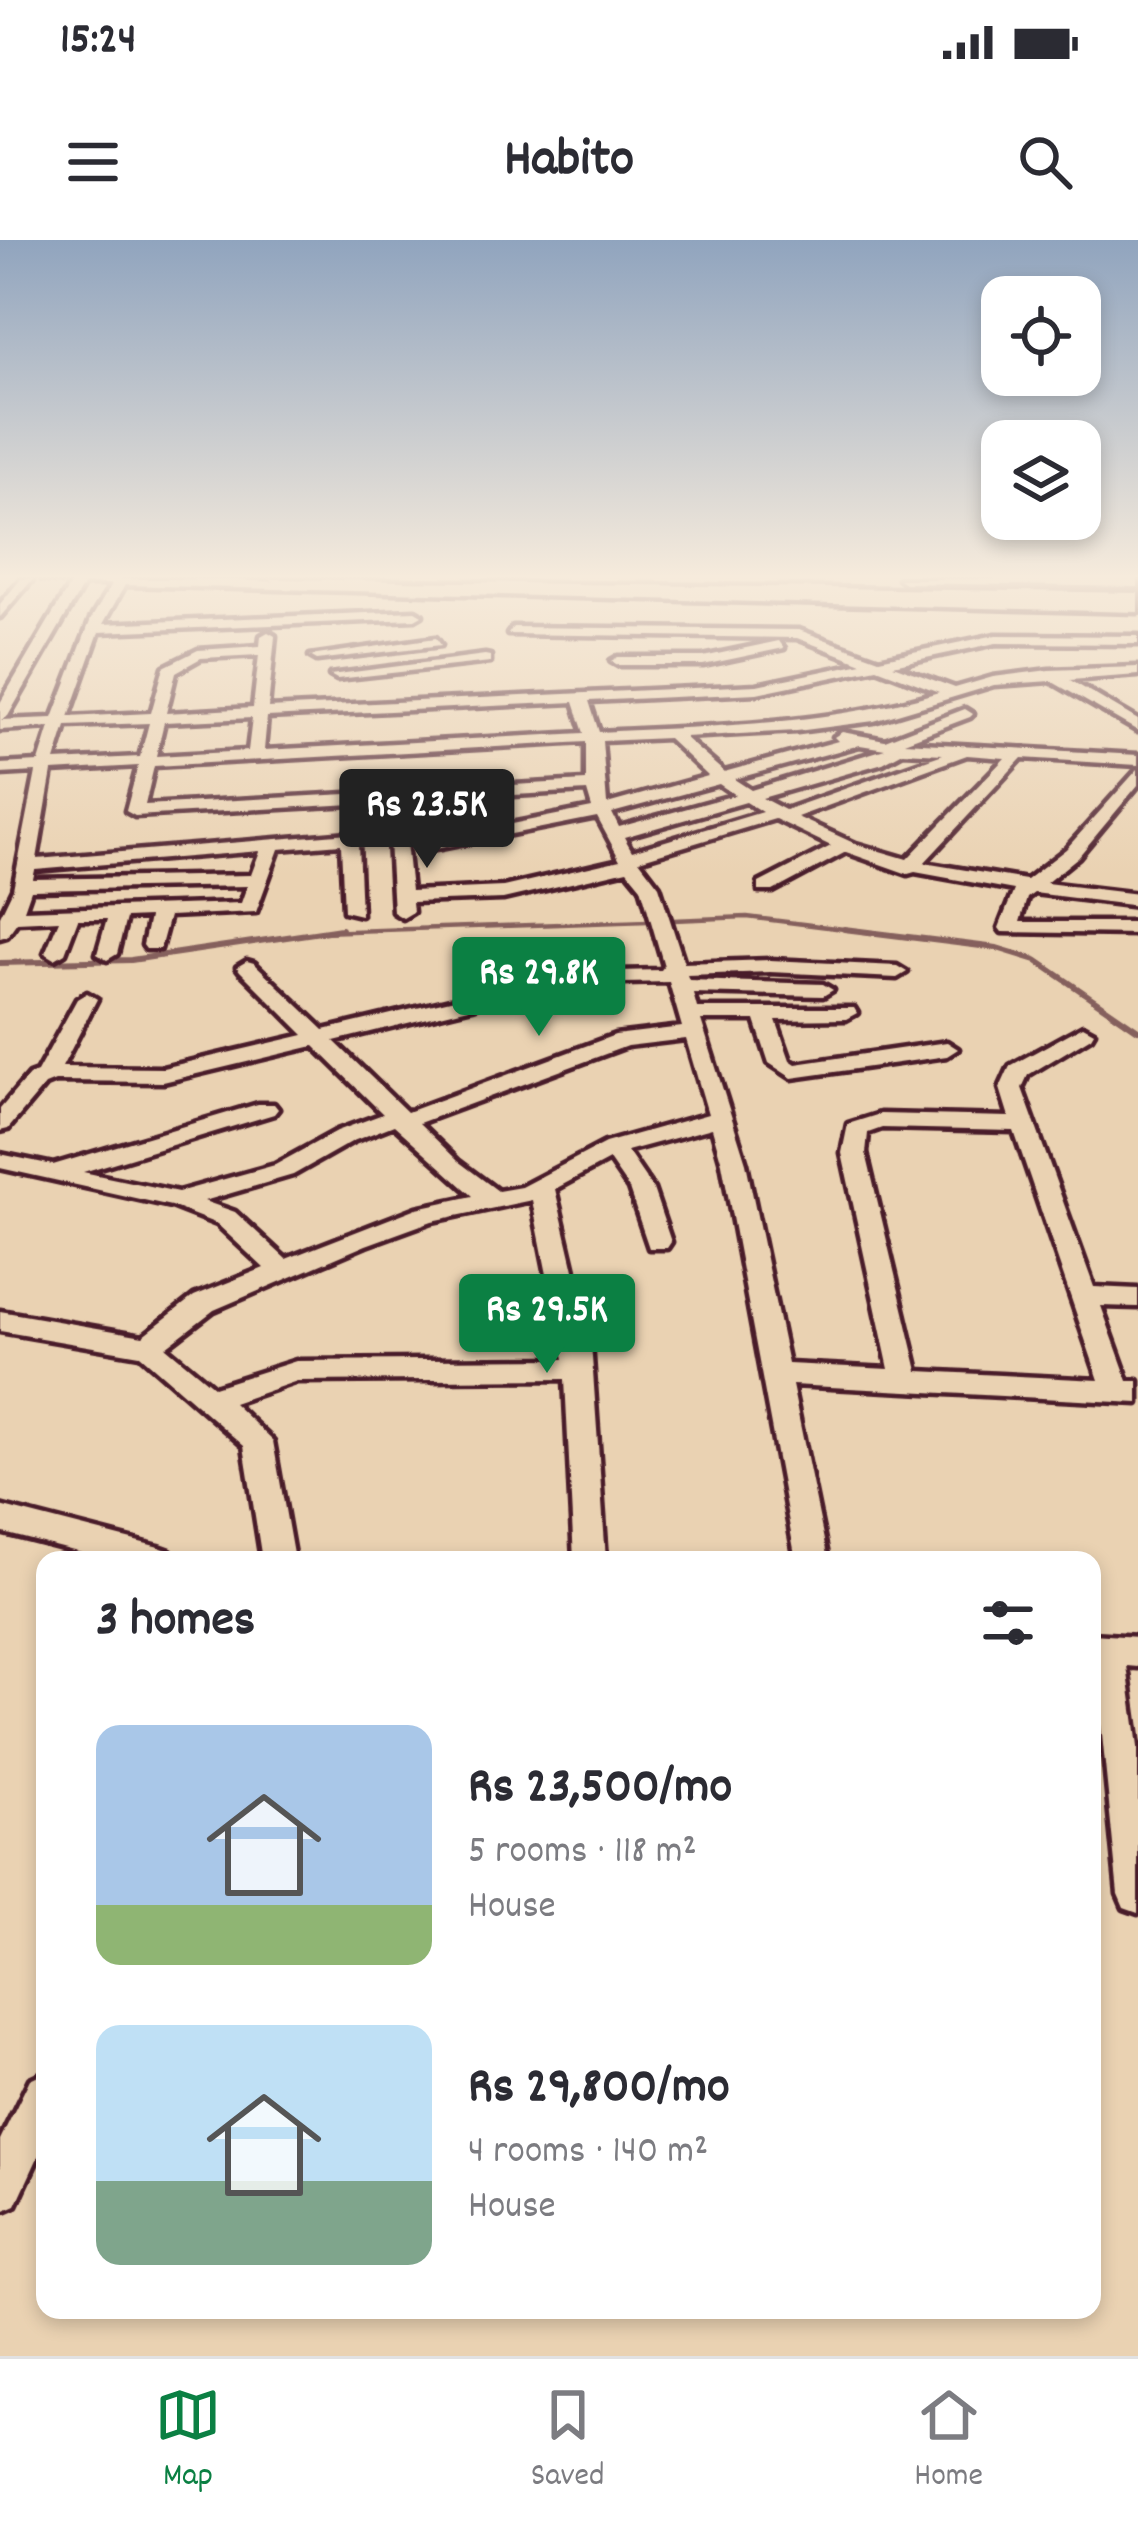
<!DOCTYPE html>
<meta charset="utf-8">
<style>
body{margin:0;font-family:Dekko,sans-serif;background:#f2f2f3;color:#2b2b33;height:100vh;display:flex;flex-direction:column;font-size:45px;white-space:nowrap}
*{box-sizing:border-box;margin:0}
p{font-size:39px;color:#7c7c81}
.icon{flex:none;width:66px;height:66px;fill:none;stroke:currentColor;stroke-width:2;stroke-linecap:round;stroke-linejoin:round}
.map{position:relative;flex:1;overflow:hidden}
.side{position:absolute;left:36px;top:1311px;width:1065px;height:768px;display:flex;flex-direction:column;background:#fff;border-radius:24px;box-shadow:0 6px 18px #0003}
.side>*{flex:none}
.fabs{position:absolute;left:981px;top:36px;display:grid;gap:24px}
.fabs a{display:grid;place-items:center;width:120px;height:120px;border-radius:24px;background:#fff;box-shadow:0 6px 18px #0003;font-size:60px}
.price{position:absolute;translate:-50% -102px;padding:0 27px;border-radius:12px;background:#0b8043;color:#fff;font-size:39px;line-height:78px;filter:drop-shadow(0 3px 6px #0008)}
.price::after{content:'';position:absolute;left:50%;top:72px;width:36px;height:27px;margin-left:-18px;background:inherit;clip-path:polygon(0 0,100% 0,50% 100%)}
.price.on{background:#222;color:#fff}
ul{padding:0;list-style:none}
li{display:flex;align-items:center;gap:36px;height:300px;padding:0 60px}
li span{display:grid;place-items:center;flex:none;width:336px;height:240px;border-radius:24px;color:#555}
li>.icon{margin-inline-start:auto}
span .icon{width:144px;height:144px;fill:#fffc;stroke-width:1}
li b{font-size:51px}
h2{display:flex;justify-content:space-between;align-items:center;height:144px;padding:0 60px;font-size:51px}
.status{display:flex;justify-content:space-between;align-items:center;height:84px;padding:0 60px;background:#fff;direction:ltr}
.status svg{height:33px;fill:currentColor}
header{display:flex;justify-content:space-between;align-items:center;height:156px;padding:0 60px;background:#fff;font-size:54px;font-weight:700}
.menu{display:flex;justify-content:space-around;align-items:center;height:168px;border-top:3px solid #e1e1e2;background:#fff;font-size:33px;color:#7c7c81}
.menu a{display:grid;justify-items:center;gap:6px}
.menu .on{color:#0b8043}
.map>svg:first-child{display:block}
</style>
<div class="status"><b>15:24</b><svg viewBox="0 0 49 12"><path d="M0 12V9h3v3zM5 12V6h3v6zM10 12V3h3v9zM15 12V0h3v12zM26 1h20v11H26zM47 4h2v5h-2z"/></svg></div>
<header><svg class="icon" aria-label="menu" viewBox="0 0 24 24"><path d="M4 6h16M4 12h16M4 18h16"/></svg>Habito<svg class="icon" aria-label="search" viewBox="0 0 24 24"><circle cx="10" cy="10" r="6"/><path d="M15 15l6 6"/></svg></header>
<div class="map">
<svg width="1138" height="2116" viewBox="0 0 1138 2116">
<rect width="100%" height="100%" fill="#ead2b2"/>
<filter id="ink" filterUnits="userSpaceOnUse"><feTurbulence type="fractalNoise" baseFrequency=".00833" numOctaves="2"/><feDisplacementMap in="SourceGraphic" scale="24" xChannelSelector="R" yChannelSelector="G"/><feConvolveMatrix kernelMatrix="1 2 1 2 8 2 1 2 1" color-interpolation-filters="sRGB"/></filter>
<g filter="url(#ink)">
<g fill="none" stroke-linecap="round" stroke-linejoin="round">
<!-- stream-far1 -->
<g stroke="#85615d" stroke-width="4.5">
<polyline points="673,680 747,677 868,692"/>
<polyline points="321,692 649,681"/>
</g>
<!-- stream -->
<g stroke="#85615d" stroke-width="6">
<polyline points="844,689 997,708 1036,720 1138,790"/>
<polyline points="0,723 131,720 341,689"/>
</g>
<defs>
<g id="minor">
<polygon points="21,339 33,339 0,377 0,364"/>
<path d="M42,339H172L1138,364V372L125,345L103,384L415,371L422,375L415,379L99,392L69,477L151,473L164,427L198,410L260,406L261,396L268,392L275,396L268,468L757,445L862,423L797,398L508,394L513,387L799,390L879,419L996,395L1138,396V404L996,403L893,425L955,448L993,437L1049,430L1138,427V435L1070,440L1138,480V491L1051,441L994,445L874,481L797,491L684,497L724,532L838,501L834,497L842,492L885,500L965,469L973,474L970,477L904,502L1138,515V525L1022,518L924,623L1026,640L1066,609L1138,529V545L1078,617L1046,643L1138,654V666L1034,653L1027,658L1020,682H1138V694L1002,692L999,688L1014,650L915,632L908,634L846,612L773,651H759V643L831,606L775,579L639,620L659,646L684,723L770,720L897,726L907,732L897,738L770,732L687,735L689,740L823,744L833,750L823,756L693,753L697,768H854L857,773L846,779L776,780L790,820L796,824L947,802L958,809L947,816L792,838L769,823L755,780H701L746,923L788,1124L889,1129L842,913L848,884L880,874L1009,877L1000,848L1010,826L1083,786L1094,792L1091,797L1028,835L1022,848L1094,1047L1138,1049V1067L1101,1066L1128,1141H1138V1163L792,1145L828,1320H796L722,923L712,888L627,911L653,949L671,1002L667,1008H649L629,949L609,920L555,949L591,1103L606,1320H574L565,1139L297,1141L233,1163L273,1201L294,1320H262L244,1206L140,1115L0,1091V1071L143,1096L194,1056L264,1028L217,984L171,966L0,928V914L53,925L258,864H274L278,869L274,874L83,932L178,952L275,925L337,891L383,874L314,806L163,842L55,841L45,845L8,889L0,891V869L29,835L37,832L77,759L87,753L97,759L62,827L163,828L304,795L240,731L237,727L247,721L254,723L324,790L459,758L534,733L661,730L664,726L641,647L627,630L503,659L412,662L413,672L403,678L393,672L389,600L358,603L361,675L344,671L341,604L279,609L256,672L169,676L160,709H146L143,705L149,677L126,678L117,714L107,720L97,714L107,679H78L65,713L55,719L45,713L59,680L17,682L7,696L0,698V676L13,649L36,532L0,534V524L39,522L50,487L0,490V463L71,343ZM84,344H112L91,379L53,478L1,480L8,476ZM259,415L253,468L166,473L176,432L201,418ZM877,428L939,452C828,485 715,486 599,492L589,461L757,453ZM574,462L584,493L264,510L267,477ZM252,478L248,511L156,516L164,482ZM149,483L140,517L55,521L66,486ZM668,498L708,536L607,564L602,501ZM586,502V541L145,565L154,526ZM860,505L885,509L751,550L734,539ZM903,512L943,514L785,570L762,558L883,523ZM967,515L1005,518L907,619L856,604L797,577ZM138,526L126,571L135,576L587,551L592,568L435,599L397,589L37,619L52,531ZM719,544L735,555L619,587L612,573ZM746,562L762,572L632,611L624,597ZM597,577L620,620L503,647L411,651L406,602L435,609ZM260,611L251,635L33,639L35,630ZM247,646L241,663L24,670L31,650ZM669,742L682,787L615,795L407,872L334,801L473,767L536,745ZM686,799L708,874L605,903L521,947L498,951L458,921L419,883L627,806ZM394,885L473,956L417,968L286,1019L235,972L204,961L293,935L353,901ZM882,888L1014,891L1099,1140L918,1131L866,913L868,893ZM532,960L564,1119L296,1121L214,1147L166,1107L214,1070L366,1005L432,981Z"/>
<polygon points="899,339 1138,339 1138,347 905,343"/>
<polygon points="436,398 441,405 317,420 310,416"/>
<polygon points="779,401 784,408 703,425 618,425 611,421 618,417 703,417"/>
<polygon points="485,415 490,416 490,422 337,439 330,435"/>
<polygon points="0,1266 159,1307 170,1311 175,1320 109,1320 0,1292"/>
<polygon points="1092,1394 1138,1397 1138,1427 1127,1426 1138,1507 1138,1673 1124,1668 1118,1654"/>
<polygon points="45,1832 45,1902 16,1965 0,1972 0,1900 30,1839"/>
</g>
<polygon id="highway" points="269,339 1138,353 1138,365 278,344"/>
</defs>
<!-- minor casing -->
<use href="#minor" stroke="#4a1f2b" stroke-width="9"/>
<!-- highway casing -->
<use href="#highway" stroke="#4a1f2b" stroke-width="9"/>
<!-- minor -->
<use href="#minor" fill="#ead2b2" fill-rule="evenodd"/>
<!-- highway -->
<use href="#highway" fill="#ead2b2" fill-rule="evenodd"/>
</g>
</g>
<!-- sky -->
<linearGradient id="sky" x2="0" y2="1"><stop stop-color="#90a4be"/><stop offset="0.53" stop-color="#f6ebdc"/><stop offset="1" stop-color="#f6ebdc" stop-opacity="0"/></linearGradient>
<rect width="1138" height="635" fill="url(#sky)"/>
</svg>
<div class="fabs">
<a><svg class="icon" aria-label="locate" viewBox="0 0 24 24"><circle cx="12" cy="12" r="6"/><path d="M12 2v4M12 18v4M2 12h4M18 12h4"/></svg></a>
<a><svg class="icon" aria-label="layers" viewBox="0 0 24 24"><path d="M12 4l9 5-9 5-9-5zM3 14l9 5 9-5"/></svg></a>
</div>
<b class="price on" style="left:427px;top:631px">Rs 23.5K</b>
<b class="price" style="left:539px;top:799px">Rs 29.8K</b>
<b class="price" style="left:547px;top:1136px">Rs 29.5K</b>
<section class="side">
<h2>3 homes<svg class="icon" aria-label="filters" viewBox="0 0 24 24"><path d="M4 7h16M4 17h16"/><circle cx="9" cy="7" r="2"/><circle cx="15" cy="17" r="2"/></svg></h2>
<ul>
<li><span style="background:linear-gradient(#a9c7e8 75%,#8fb573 0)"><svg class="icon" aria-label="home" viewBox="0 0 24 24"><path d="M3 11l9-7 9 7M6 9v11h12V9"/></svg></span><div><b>Rs 23,500/mo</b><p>5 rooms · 118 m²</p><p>House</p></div></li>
<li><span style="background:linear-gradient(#bfe0f5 65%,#7fa58c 0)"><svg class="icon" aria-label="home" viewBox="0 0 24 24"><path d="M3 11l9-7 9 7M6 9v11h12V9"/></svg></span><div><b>Rs 29,800/mo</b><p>4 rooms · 140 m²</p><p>House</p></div></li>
</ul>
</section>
</div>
<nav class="menu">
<a class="on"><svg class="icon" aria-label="map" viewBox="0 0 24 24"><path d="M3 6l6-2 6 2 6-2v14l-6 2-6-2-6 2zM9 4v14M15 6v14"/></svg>Map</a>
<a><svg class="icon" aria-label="saved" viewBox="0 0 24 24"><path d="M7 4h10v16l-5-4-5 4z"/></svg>Saved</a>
<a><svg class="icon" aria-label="home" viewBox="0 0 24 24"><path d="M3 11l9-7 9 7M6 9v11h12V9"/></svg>Home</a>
</nav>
